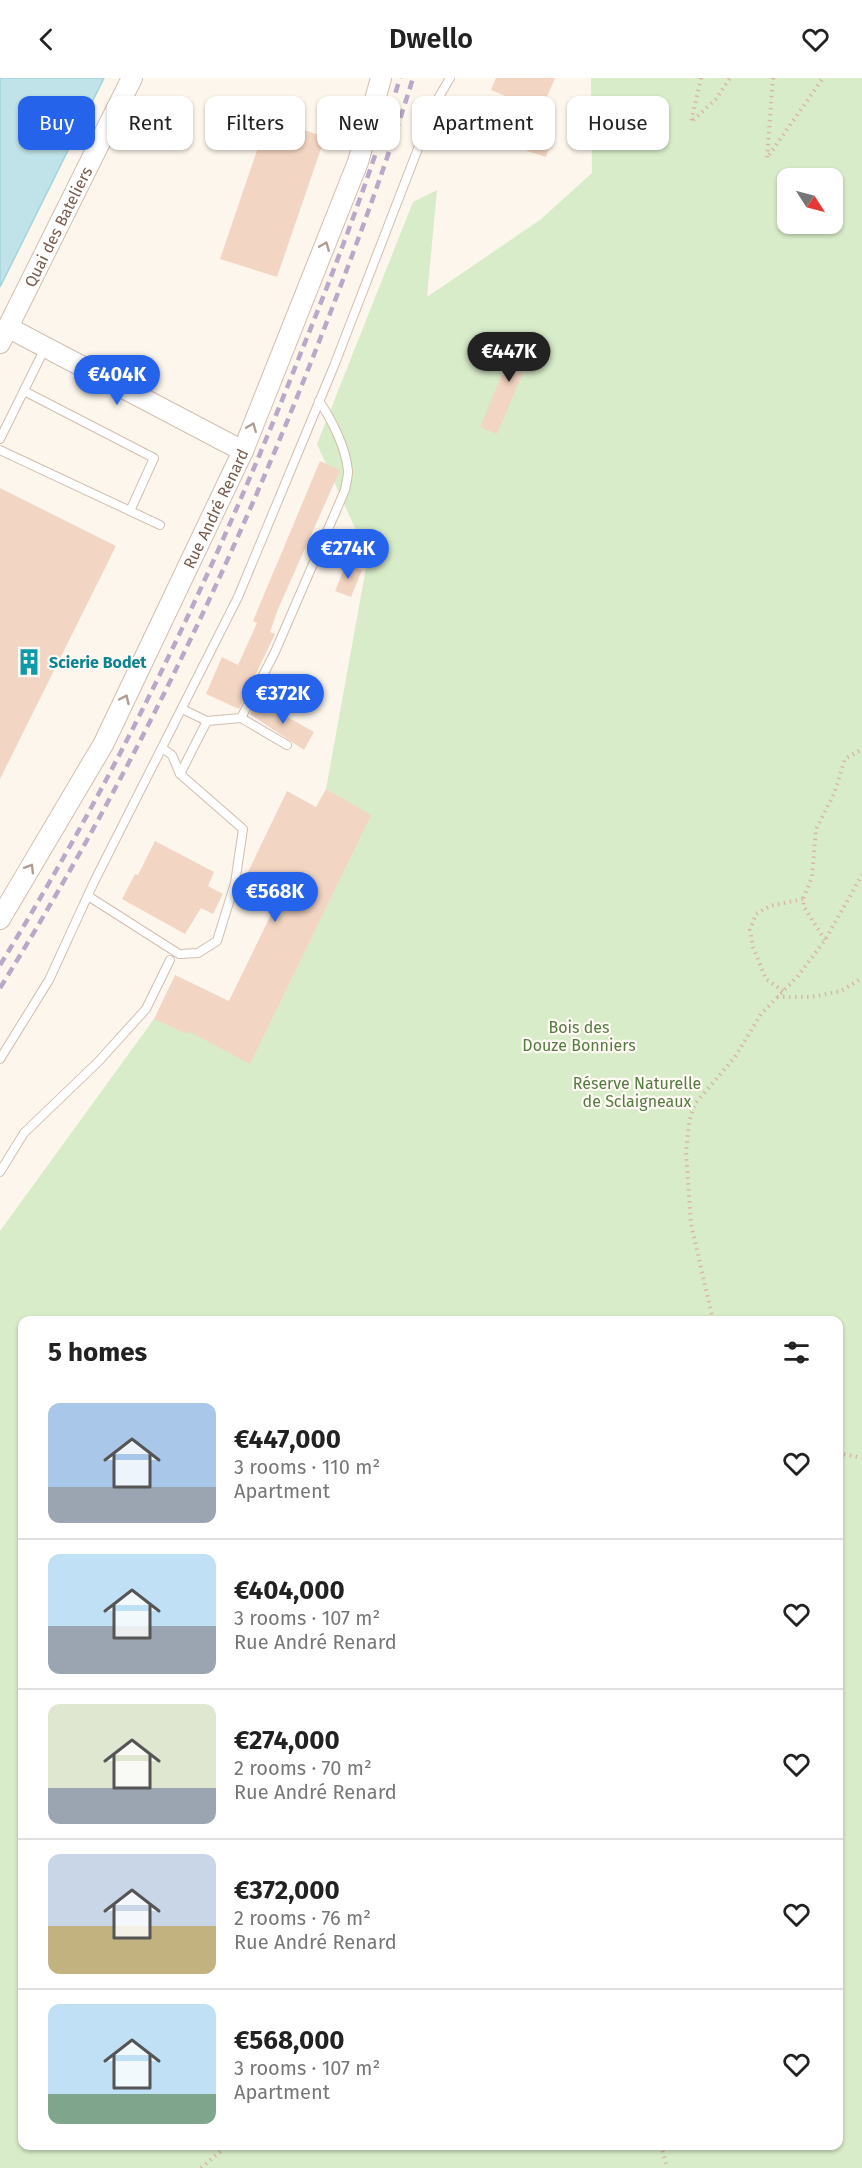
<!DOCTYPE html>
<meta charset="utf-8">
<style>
body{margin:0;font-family:"Fira Sans",sans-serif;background:#f6f6f6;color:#222;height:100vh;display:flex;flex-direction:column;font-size:22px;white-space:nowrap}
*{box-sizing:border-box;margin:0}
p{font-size:20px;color:#767676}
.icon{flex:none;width:33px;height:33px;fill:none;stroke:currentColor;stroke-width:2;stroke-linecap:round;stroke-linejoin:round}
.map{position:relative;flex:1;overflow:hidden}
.side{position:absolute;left:18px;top:1238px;width:825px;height:834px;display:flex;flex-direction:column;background:#fff;border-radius:12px;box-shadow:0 2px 4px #0004}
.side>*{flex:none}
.top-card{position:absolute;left:18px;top:18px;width:826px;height:54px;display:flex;gap:12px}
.needle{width:39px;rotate:126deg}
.controls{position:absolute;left:777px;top:90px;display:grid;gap:12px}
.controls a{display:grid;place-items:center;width:66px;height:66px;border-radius:12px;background:#fff;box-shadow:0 2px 4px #0004;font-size:30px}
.price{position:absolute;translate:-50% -51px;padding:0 14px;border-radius:21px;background:#2563eb;color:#fff;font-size:20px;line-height:39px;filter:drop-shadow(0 2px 3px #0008)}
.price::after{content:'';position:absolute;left:50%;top:36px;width:18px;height:14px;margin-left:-9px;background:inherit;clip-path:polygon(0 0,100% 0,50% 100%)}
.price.active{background:#222;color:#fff}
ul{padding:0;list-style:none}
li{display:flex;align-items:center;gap:18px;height:150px;padding:0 30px}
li+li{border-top:2px solid #e0e0e0}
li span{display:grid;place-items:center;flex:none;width:168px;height:120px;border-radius:12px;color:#555}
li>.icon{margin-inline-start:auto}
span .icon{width:72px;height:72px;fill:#fffc;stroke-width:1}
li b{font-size:26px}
h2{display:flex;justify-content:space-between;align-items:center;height:72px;padding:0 30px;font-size:26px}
.chip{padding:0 21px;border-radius:12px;background:#fff;box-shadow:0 2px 4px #0004;font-size:21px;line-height:54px}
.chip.active{background:#2563eb;color:#fff}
header{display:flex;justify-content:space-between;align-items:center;height:78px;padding:0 30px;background:#fff;font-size:27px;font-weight:600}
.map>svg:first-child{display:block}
</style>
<header><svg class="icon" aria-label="back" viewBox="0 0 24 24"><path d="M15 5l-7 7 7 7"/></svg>Dwello<svg class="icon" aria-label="heart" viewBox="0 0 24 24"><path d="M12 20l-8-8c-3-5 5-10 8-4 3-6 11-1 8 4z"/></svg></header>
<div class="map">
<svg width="862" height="2090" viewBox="0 0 862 2090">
<rect width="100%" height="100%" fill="#fdf6ec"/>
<!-- green -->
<path fill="#d8ecc9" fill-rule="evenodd" d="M591,0H862V2090H0V1153L154,941L282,920L370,737L326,711L368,479L317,366L413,124L437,112L427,219L540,142L592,95ZM788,100H832V146H788ZM22,1242H838V2067H22Z"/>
<!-- water -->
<polygon fill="#bfe3e8" stroke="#a5d3da" stroke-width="1.5" points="0,0 104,0 0,209"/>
<!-- building -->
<g fill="#f3d5c3">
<polygon points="496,0 555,0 541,33 491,12"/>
<polygon points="268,40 325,59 277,199 220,181"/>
<polygon points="533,55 552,61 546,79 527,73"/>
<polygon points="520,253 537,261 497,356 480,349"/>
<polygon points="320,383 340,392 278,531 270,554 275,556 239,631 206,616 222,579 238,587 257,545 253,543"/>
<polygon points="0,410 116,468 0,701"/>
<polygon points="346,486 362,492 351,519 335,513"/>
<polygon points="257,622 314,654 304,672 250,636"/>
<polygon points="326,711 371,737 250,986 188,953 187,956 154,941 175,897 229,923 283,812 248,794 287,713 316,729"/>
<polygon points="155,763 214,794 208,808 223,816 213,836 201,830 185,856 122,821 135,796 138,797"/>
</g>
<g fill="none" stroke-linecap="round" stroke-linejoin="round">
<defs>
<g id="service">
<polyline points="24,313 154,380 130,433"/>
<polyline points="0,361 45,270"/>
<polyline points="0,372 160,447"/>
<polyline points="182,631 207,643"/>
<polyline points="241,640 287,667"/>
<path d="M180,696L207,643L241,640L275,574L345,412C346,406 348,399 348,393C346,370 332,342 319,323"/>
<polyline points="88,818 179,876 198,875 217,863 235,805 243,751 180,696 172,677 162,670"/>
<polyline points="0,981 49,902 94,804 238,519 334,288 436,24 450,0"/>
<polyline points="0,1094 24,1055 98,984 146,931 170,882"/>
</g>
<g id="tertiary">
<polyline points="9,250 243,373"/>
<path id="s1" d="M0,265L132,0"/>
<path id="s2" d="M0,841L104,665L243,373L358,84L381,0"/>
</g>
</defs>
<!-- service casing -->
<use href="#service" stroke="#d1beb0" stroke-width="10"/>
<!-- tertiary casing -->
<use href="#tertiary" stroke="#d1beb0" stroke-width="22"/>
<!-- path -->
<g stroke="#d9b8a5" stroke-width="4" stroke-dasharray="1.5 4.5" stroke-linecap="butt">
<polyline points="701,0 691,44 716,21 730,0"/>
<polyline points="773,0 767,80 823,0"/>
<polyline points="825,862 804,829 803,821 812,799 816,751 834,716 845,681 862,671"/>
<polyline points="783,913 766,901 753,869 750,852 756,836 770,828 803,821"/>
<polyline points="777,919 811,919 841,913 862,900"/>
<polyline points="713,1242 691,1146 686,1074 689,1045 694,1027 735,979 761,936 798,898 825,862 862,797"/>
<polyline points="838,1375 862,1380"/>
<polyline points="661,2067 667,2090"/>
<polyline points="201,2090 228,2067"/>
</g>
<!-- service -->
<use href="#service" stroke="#fff" stroke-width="8"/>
<!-- tertiary -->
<use href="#tertiary" stroke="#fff" stroke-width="20"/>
<!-- rail -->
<g stroke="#b9a8c9" stroke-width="4.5" stroke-dasharray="9 6" stroke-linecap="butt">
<path d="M0,887C120,693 219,484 302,272C338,183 372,92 400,0"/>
<path d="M0,910C124,711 227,498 313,279C349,188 384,94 413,0"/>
</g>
</g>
<!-- one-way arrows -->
<defs><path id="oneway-chevron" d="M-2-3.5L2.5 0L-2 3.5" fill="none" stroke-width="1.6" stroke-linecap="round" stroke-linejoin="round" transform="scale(1.5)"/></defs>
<g stroke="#af9d94">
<use href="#oneway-chevron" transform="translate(325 168) rotate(-68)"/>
<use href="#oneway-chevron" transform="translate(252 349) rotate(-68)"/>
<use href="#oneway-chevron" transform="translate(125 621) rotate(-65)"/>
<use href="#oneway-chevron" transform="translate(30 790) rotate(-59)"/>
</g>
<!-- icons -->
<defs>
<symbol id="building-bare" viewBox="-9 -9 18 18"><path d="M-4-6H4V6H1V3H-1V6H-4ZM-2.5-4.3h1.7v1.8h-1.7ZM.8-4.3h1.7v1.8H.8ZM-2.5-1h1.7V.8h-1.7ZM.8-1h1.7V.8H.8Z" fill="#0f9aa8" stroke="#fffaf3" stroke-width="2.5" paint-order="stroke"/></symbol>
</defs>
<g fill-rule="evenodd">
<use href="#building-bare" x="10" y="565" width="38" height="38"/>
</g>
<g text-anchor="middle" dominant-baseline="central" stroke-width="4.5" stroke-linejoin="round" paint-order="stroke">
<!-- street labels -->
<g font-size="16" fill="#7a5c4d" stroke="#fffaf3">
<text stroke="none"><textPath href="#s1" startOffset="130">Quai des Bateliers</textPath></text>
<text stroke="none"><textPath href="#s2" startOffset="464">Rue André Renard</textPath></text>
</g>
<!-- culture labels -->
<g font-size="16" font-weight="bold" fill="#0d838f" stroke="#fffaf3" text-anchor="start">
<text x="49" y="584">Scierie Bodet</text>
</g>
<!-- park labels -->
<g font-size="16" fill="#537a41" stroke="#fffaf3">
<text x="579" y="949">Bois des<tspan x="579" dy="18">Douze Bonniers</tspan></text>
<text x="637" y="1005">Réserve Naturelle<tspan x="637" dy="18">de Sclaigneaux</tspan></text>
</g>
</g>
</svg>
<div class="controls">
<a><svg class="needle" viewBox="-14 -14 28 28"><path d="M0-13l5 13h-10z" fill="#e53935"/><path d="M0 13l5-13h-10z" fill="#767676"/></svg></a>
</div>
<b class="price active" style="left:509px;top:305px">€447K</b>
<b class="price" style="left:117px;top:328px">€404K</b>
<b class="price" style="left:348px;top:502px">€274K</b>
<b class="price" style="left:283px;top:647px">€372K</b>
<b class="price" style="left:275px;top:845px">€568K</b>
<div class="top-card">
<a class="chip active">Buy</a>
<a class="chip">Rent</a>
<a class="chip">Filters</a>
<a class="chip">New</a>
<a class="chip">Apartment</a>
<a class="chip">House</a>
</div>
<section class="side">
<h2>5 homes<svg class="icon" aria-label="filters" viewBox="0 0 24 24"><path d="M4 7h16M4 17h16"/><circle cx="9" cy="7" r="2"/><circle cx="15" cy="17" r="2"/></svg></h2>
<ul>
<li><span style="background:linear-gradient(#a9c7e8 70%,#9aa5b1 0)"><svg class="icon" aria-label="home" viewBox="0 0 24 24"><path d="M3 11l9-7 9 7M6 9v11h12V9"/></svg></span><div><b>€447,000</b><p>3 rooms · 110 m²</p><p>Apartment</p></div><svg class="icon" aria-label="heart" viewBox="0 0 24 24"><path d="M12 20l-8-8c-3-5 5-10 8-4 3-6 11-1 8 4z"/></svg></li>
<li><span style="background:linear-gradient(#bfe0f5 60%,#9aa5b1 0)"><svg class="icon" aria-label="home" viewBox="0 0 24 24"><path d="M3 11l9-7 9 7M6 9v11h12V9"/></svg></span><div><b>€404,000</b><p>3 rooms · 107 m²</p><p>Rue André Renard</p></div><svg class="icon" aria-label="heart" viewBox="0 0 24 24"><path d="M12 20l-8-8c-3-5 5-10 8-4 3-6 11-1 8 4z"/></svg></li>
<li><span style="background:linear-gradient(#dfe7d0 70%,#9aa5b1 0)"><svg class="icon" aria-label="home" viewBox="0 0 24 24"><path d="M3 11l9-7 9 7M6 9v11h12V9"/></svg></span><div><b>€274,000</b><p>2 rooms · 70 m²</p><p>Rue André Renard</p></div><svg class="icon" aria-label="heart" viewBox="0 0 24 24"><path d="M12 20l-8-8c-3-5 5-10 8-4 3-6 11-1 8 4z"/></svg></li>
<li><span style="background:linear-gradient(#c9d6e8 60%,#c2b280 0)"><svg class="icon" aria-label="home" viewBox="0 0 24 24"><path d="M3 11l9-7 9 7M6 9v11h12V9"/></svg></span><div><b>€372,000</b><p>2 rooms · 76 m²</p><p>Rue André Renard</p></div><svg class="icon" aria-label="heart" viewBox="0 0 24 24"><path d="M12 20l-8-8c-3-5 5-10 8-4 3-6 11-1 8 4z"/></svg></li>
<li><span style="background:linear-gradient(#bfe0f5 75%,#7fa58c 0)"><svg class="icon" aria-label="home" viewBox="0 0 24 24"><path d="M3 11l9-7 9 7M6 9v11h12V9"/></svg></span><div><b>€568,000</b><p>3 rooms · 107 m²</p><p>Apartment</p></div><svg class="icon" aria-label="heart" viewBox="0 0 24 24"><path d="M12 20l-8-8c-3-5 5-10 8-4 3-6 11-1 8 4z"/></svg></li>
</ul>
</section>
</div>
